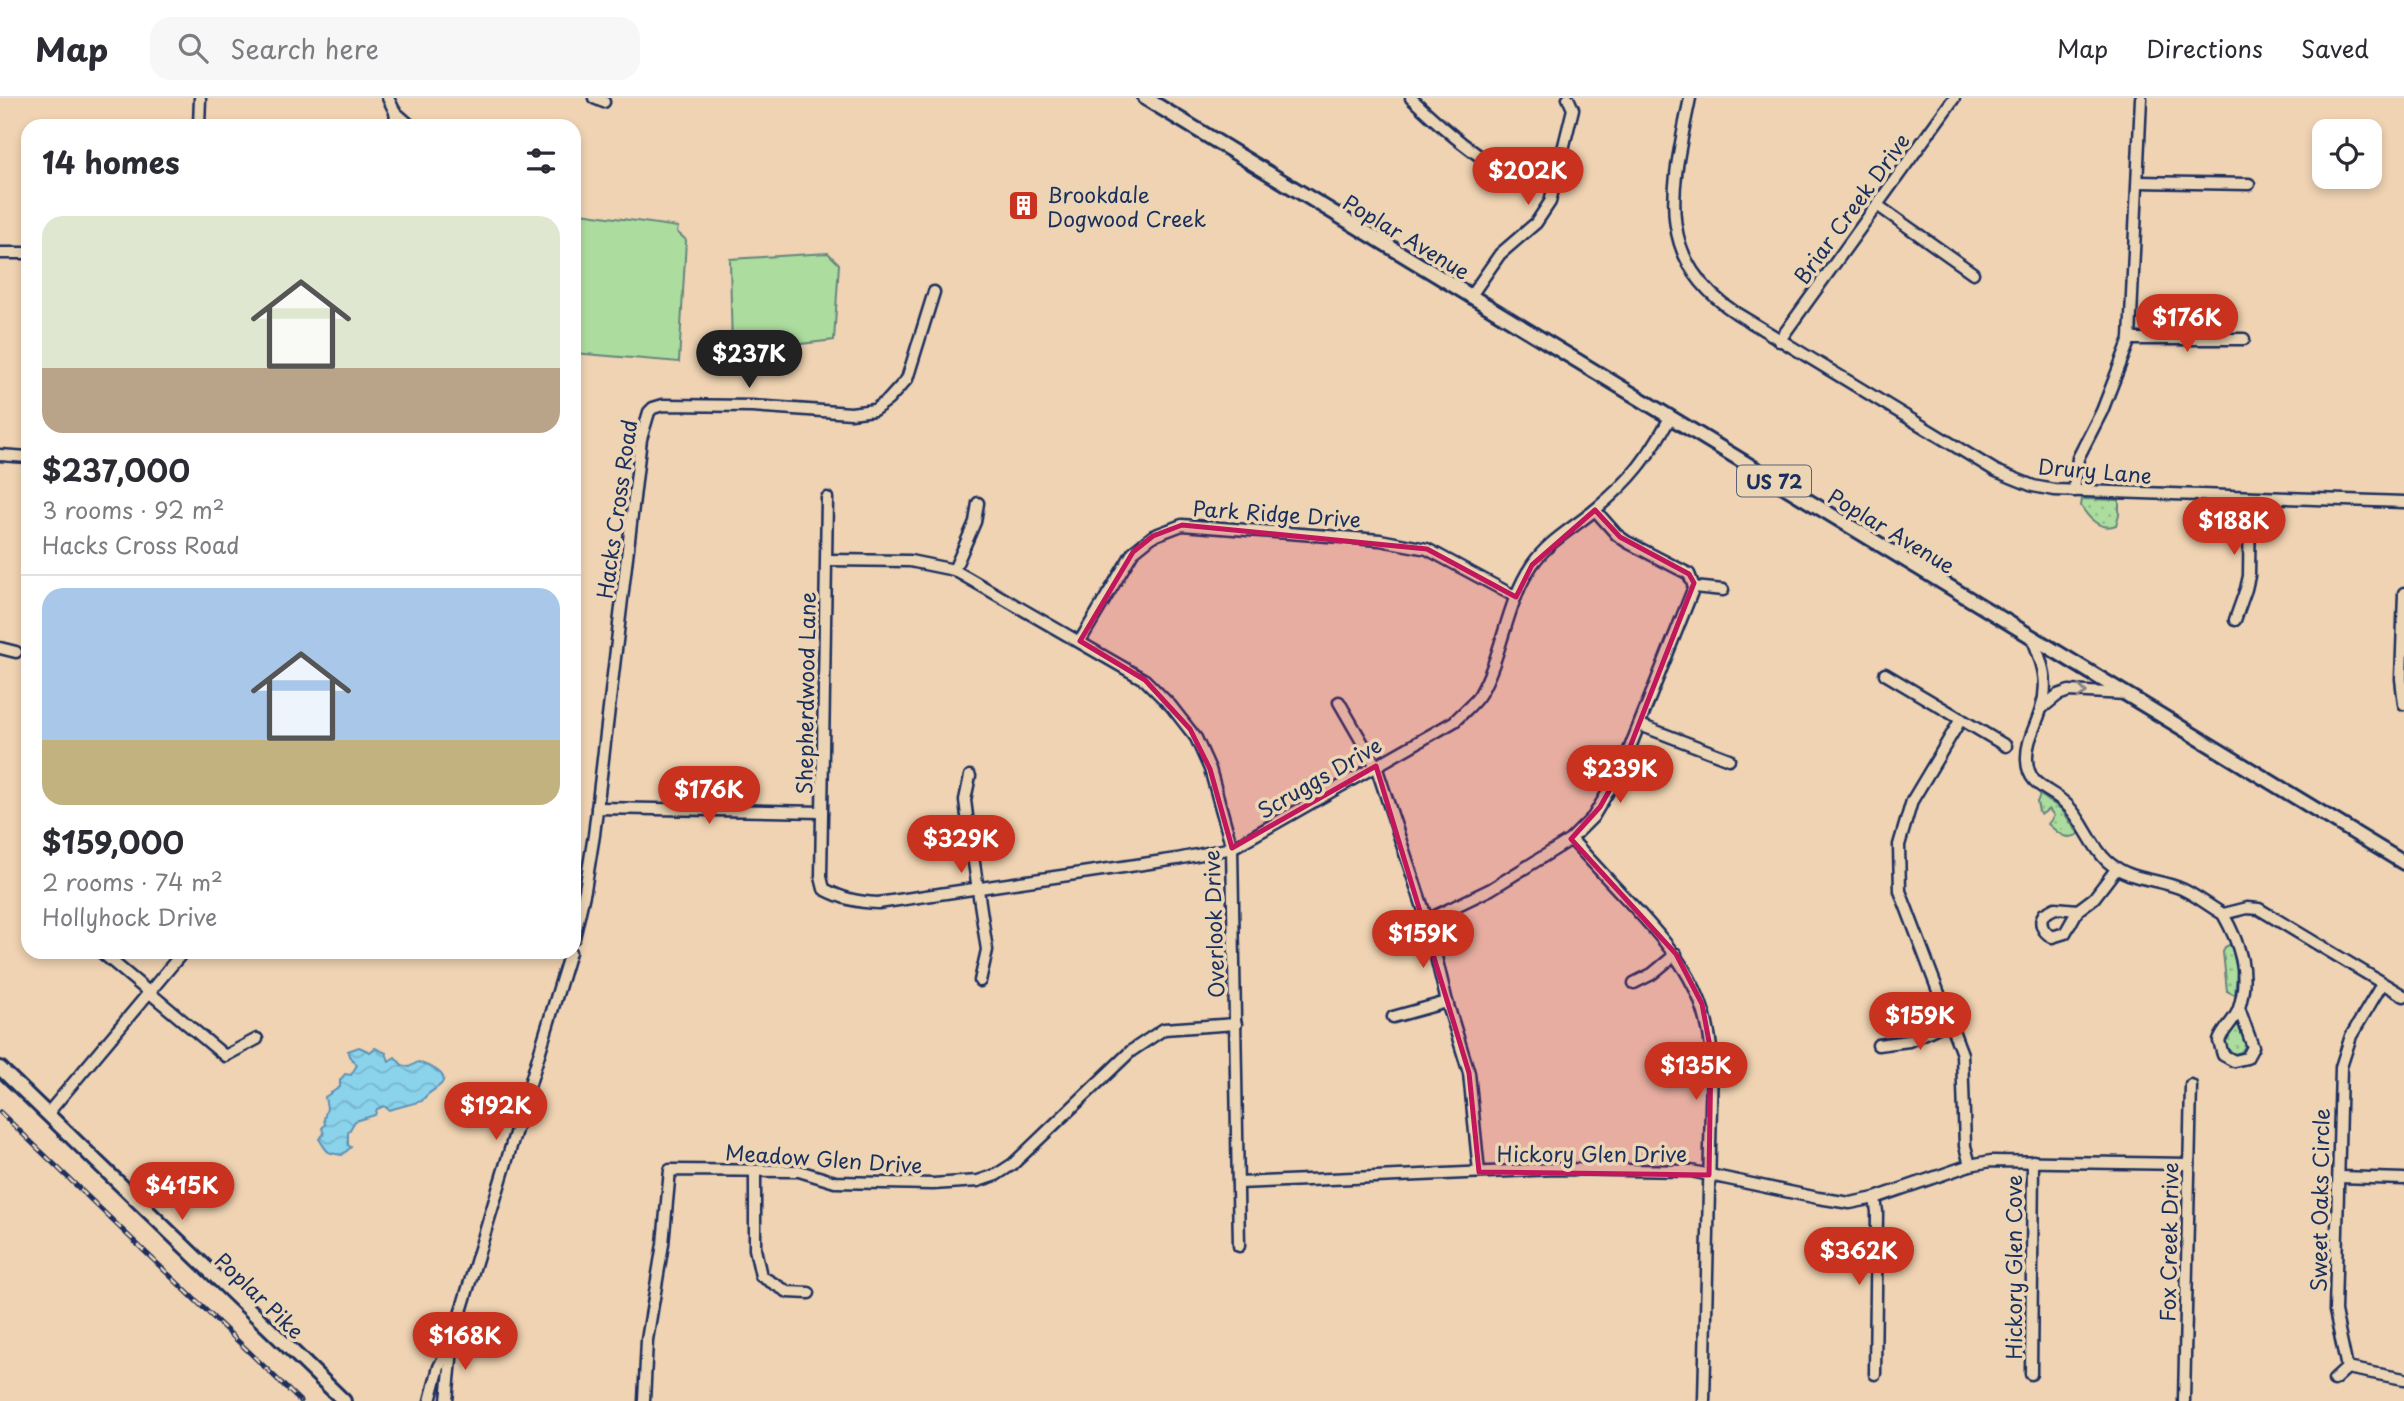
<!DOCTYPE html>
<meta charset="utf-8">
<style>
body{margin:0;font-family:"Playpen Sans",sans-serif;background:#f7f7f7;color:#2b2b33;height:100vh;display:flex;flex-direction:column;font-size:26px;white-space:nowrap}
*{box-sizing:border-box;margin:0}
p{font-size:23px;color:#7c7c81}
.icon{flex:none;width:38px;height:38px;fill:none;stroke:currentColor;stroke-width:2;stroke-linecap:round;stroke-linejoin:round}
.map{position:relative;flex:1;overflow:hidden}
.side{position:absolute;left:21px;top:21px;width:560px;height:840px;display:flex;flex-direction:column;background:#fff;border-radius:21px;box-shadow:0 4px 10px #0003}
.side>*{flex:none}
.fabs{position:absolute;left:2312px;top:21px;display:grid;gap:14px}
.fabs a{display:grid;place-items:center;width:70px;height:70px;border-radius:14px;background:#fff;box-shadow:0 4px 10px #0003;font-size:35px}
.price{position:absolute;translate:-50% -60px;padding:0 16px;border-radius:24px;background:#c8321e;color:#fff;font-size:23px;line-height:46px;filter:drop-shadow(0 2px 4px #0008)}
.price::after{content:'';position:absolute;left:50%;top:42px;width:21px;height:16px;margin-left:-10px;background:inherit;clip-path:polygon(0 0,100% 0,50% 100%)}
.price.active{background:#222;color:#fff}
ul{padding:0;list-style:none}
li{display:grid;align-content:center;gap:14px;height:371px;padding:0 21px}
li+li{border-top:2px solid #e1e1e2}
li span{display:grid;place-items:center;height:217px;border-radius:21px;color:#555}
li>.icon{margin-inline-start:auto}
span .icon{width:126px;height:126px;fill:#fffc;stroke-width:1}
li b{font-size:30px}
h2{display:flex;justify-content:space-between;align-items:center;height:84px;padding:0 21px;font-size:30px}
header{display:flex;align-items:center;gap:42px;box-sizing:border-box;height:98px;padding:0 35px;background:#fff;border-bottom:2px solid #e1e1e2}
header strong{font-size:33px}
nav{display:flex;gap:38px;margin-inline-start:auto;font-size:24px}
.search{width:490px;height:63px;background:#f7f7f7;display:flex;align-items:center;gap:18px;box-sizing:border-box;padding:0 24px;border-radius:21px;color:#7c7c81;font-size:26px}
.map>svg:first-child{display:block}
</style>
<header>
<strong>Map</strong>
<div class="search"><svg class="icon" aria-label="search" viewBox="0 0 24 24"><circle cx="10" cy="10" r="6"/><path d="M15 15l6 6"/></svg>Search here</div>
<nav><a>Map</a><a>Directions</a><a>Saved</a></nav>
</header>
<div class="map">
<svg width="2404" height="1303" viewBox="0 0 2404 1303">
<defs>
<pattern id="green-dots" width="8" height="8" patternUnits="userSpaceOnUse" patternTransform="scale(1.75)"><rect width="8" height="8" fill="#acdd9e"/><path d="M2 2h.1M6 6h.1" fill="none" stroke="#93be8a" stroke-width="1.8" stroke-linecap="round"/></pattern>
<pattern id="water-waves" width="16" height="10" patternUnits="userSpaceOnUse" patternTransform="scale(1.75)"><rect width="16" height="10" fill="#8ad3eb"/><path d="M0 5q4-4 8 0t8 0" fill="none" stroke="#76b5cc"/></pattern>
</defs>
<rect width="100%" height="100%" fill="#efd3b2"/>
<filter id="ink" filterUnits="userSpaceOnUse"><feTurbulence type="fractalNoise" baseFrequency=".0143" numOctaves="2"/><feDisplacementMap in="SourceGraphic" scale="14" xChannelSelector="R" yChannelSelector="G"/><feConvolveMatrix kernelMatrix="1 2 1 2 8 2 1 2 1" color-interpolation-filters="sRGB"/></filter>
<g filter="url(#ink)">
<!-- green -->
<g fill="url(#green-dots)" stroke="#64867e" stroke-width="2">
<path d="M2082,401L2119,402V416L2116,427C2101,433 2089,421 2081,408Z"/>
<path d="M2040,697L2061,711L2079,736C2066,744 2058,735 2048,726L2054,718L2049,711L2042,716L2039,714L2037,704Z"/>
<polygon points="2231,846 2237,872 2235,897 2227,893 2223,854 2225,849"/>
<polygon points="2239,927 2246,947 2241,954 2235,956 2226,950 2225,942 2235,928"/>
</g>
<!-- pitch -->
<g fill="#acdd9e" stroke="#64867e" stroke-width="2">
<polygon points="574,114 678,129 677,134 686,142 679,264 574,255"/>
<polygon points="828,155 839,166 834,242 732,254 730,161"/>
</g>
<!-- water -->
<path fill="url(#water-waves)" stroke="#5e91b3" stroke-width="2" d="M359,949L370,954L375,950L386,955L389,963L395,959L402,967L409,969L418,964C426,967 454,976 439,988C432,994 427,995 422,1003L389,1012L384,1008L377,1011L375,1017L355,1023L348,1035V1047L351,1049L342,1057C325,1055 328,1054 319,1041L324,1036L322,1030L325,1027L324,1021L327,1010L325,999L340,989V982L345,976L351,977L357,967L349,958L348,953Z"/>
<g fill="none" stroke-linecap="round" stroke-linejoin="round">
<defs>
<g id="minor">
<polyline points="388,0 395,14"/>
<polyline points="594,0 604,4"/>
<path d="M1411,0C1434,22 1460,46 1487,63C1508,75 1531,82 1554,89"/>
<path d="M1690,0C1673,85 1651,159 1736,215L1996,373L2033,388L2054,392L2404,404"/>
<polyline points="199,28 200,0"/>
<polyline points="397,28 395,14 411,28"/>
<polyline points="2138,84 2249,86"/>
<polyline points="1877,107 1973,175"/>
<polyline points="0,155 28,155"/>
<polyline points="1470,199 1500,156 1536,125 1550,104 1573,11 1568,0"/>
<polyline points="2130,241 2244,241"/>
<polyline points="1779,243 1954,0"/>
<polyline points="0,357 28,359"/>
<polyline points="2074,393 2078,360 2102,313 2130,241 2141,0"/>
<path d="M827,400L821,779L824,791C843,801 857,804 878,805L1177,761L1232,750L1455,623C1463,614 1474,606 1480,596C1503,556 1506,505 1532,467C1548,443 1575,429 1596,411C1632,381 1647,361 1670,320"/>
<polyline points="1595,412 1617,437 1627,444 1689,476 1694,489 1723,492"/>
<polyline points="827,462 910,463 954,472 1145,582 1171,608 1196,640 1210,671 1232,750 1239,1148"/>
<polyline points="954,472 975,424 978,405"/>
<polyline points="2404,495 2401,581 2404,606"/>
<polyline points="2235,522 2246,491 2249,478 2250,399"/>
<path d="M2032,539C2042,564 2050,584 2041,611C2036,629 2026,643 2027,662C2028,690 2051,690 2067,707C2084,723 2090,747 2107,763C2129,783 2157,780 2182,791C2197,798 2209,808 2223,816L2247,810L2259,811L2404,898"/>
<polyline points="1080,543 1133,454 1153,438 1182,427 1380,442 1427,451 1516,499"/>
<polyline points="0,550 16,554"/>
<polyline points="1885,576 2006,648"/>
<polyline points="1339,604 1376,668 1427,822 1447,904 1469,975 1479,1074"/>
<polyline points="2042,610 2058,597 2069,593 2126,596"/>
<polyline points="1961,621 1912,703 1899,747 1900,793 1962,956 1965,1048 1970,1067"/>
<polyline points="1640,627 1729,661"/>
<polyline points="970,678 965,702 967,718 987,852 980,883"/>
<polyline points="597,710 822,714"/>
<path d="M1571,741C1592,764 1613,787 1634,809C1678,857 1710,896 1712,965L1704,1303"/>
<path d="M2078,812L2065,835L2052,839C2043,834 2038,825 2044,816L2055,810L2078,812L2094,800L2117,770"/>
<path d="M2223,816C2240,846 2250,875 2239,910C2235,923 2223,931 2219,943L2223,957L2234,963L2247,960L2253,949L2239,910"/>
<polyline points="1427,822 1491,791 1570,742 1593,719 1621,672 1694,489"/>
<polyline points="574,840 585,792 594,737 641,341 649,314 653,310 663,307 752,308 851,315 874,312 888,302 907,281 934,194"/>
<polyline points="101,854 225,958 257,941"/>
<polyline points="1634,885 1652,876 1676,856"/>
<polyline points="2382,886 2351,938 2341,969 2335,1213 2347,1270 2404,1281"/>
<polyline points="1393,919 1447,904"/>
<polyline points="1878,947 1909,943 1951,923"/>
<polyline points="48,1015 183,854"/>
<polyline points="755,1073 755,1151 761,1178 788,1194 809,1195"/>
<polyline points="2339,1079 2404,1081"/>
<polyline points="1238,1085 1555,1071 1691,1073 1818,1100 1850,1105 1875,1100 1970,1067 1991,1063 2189,1066"/>
<polyline points="1875,1276 1877,1114 1875,1100"/>
<polyline points="2031,1276 2033,1063"/>
<polyline points="2334,1282 2347,1270"/>
<polyline points="430,1303 439,1269 452,1243 570,854"/>
<polyline points="447,1303 452,1251"/>
<polyline points="644,1303 647,1242 663,1146 670,1072 799,1073 835,1084 933,1086 978,1083 996,1077 1013,1066 1131,953 1164,931 1236,926"/>
<polyline points="2184,1303 2191,987"/>
</g>
<g id="major">
<polyline points="1145,0 2404,765"/>
<polyline points="0,970 344,1303"/>
</g>
</defs>
<!-- minor casing -->
<use href="#minor" stroke="#1b2f5e" stroke-width="15"/>
<!-- major casing -->
<use href="#major" stroke="#1b2f5e" stroke-width="18"/>
<!-- minor -->
<use href="#minor" stroke="#ecd5b4" stroke-width="10"/>
<!-- major -->
<use href="#major" stroke="#ecd5b4" stroke-width="12"/>
<defs>
<polyline id="rail" points="0,1014 300,1303"/>
</defs>
<!-- rail casing -->
<use href="#rail" stroke="#1b2f5e" stroke-width="5"/>
<!-- rail -->
<use href="#rail" stroke="#ecd5b4" stroke-width="2.5" stroke-dasharray="8" stroke-linecap="butt"/>
</g>
<!-- one-way arrows -->
<defs><path id="oneway-chevron" d="M-2-3.5L2.5 0L-2 3.5" fill="none" stroke-width="1.6" stroke-linecap="round" stroke-linejoin="round" transform="scale(1.75)"/></defs>
<use stroke="#848289" href="#oneway-chevron" transform="translate(2082 594) rotate(5)"/>
</g>
<!-- marked area -->
<path fill="#c2185b" fill-opacity="0.2" stroke="#c2185b" stroke-width="5" stroke-linejoin="round" d="M1595,412L1620,439L1689,476L1694,485L1621,672L1600,709L1571,741L1676,856L1702,906L1711,954L1709,1077L1479,1074L1469,975L1376,668L1232,750L1210,671L1190,631L1145,582L1080,543L1133,454L1153,438L1182,427L1427,451L1516,499L1532,467Z"/>
<!-- icons -->
<defs>
<symbol id="building-square" viewBox="-11 -11 22 22"><rect x="-9" y="-9" width="18" height="18" rx="4" fill="#c8321e" stroke="#ecd5b4"/><path d="M-4-6H4V6H1V3H-1V6H-4ZM-2.5-4.3h1.7v1.8h-1.7ZM.8-4.3h1.7v1.8H.8ZM-2.5-1h1.7V.8h-1.7ZM.8-1h1.7V.8H.8Z" fill="#fff"/></symbol>
</defs>
<g fill-rule="evenodd">
<use href="#building-square" x="1006" y="90" width="35" height="35"/>
</g>
<g text-anchor="middle" dominant-baseline="central" stroke-width="7" stroke-linejoin="round" paint-order="stroke">
<!-- shield labels -->
<rect fill="#ecd5b4" stroke="#5a6178" stroke-width="2" x="1737" y="367.5" width="74" height="31" rx="5"/>
<g font-size="19" font-weight="bold" fill="#1b2f5e">
<text x="1774" y="383">US 72</text>
</g>
<!-- poi labels -->
<g font-size="21" fill="#1b2f5e" stroke="#ecd5b4" text-anchor="start">
<text x="1047" y="96">Brookdale<tspan x="1047" dy="24">Dogwood Creek</tspan></text>
</g>
<!-- street labels -->
<g font-size="21" fill="#1b2f5e" stroke="#ecd5b4">
<text transform="translate(1851 110) rotate(-54)">Briar Creek Drive</text>
<text transform="translate(1407 138) rotate(31)">Poplar Avenue</text>
<text transform="translate(2095 372) rotate(5)">Drury Lane</text>
<text transform="translate(616 411) rotate(-82)">Hacks Cross Road</text>
<text transform="translate(1277 415) rotate(4)">Park Ridge Drive</text>
<text transform="translate(1892 432) rotate(31)">Poplar Avenue</text>
<text transform="translate(805 595) rotate(-89)">Shepherdwood Lane</text>
<text transform="translate(1319 679) rotate(-30)">Scruggs Drive</text>
<text transform="translate(1213 826) rotate(-92)">Overlook Drive</text>
<text x="1592" y="1055">Hickory Glen Drive</text>
<text transform="translate(824 1060) rotate(4)">Meadow Glen Drive</text>
<text transform="translate(2319 1102) rotate(-89)">Sweet Oaks Circle</text>
<text transform="translate(2168 1144) rotate(-89)">Fox Creek Drive</text>
<text transform="translate(2013 1169) rotate(-90)">Hickory Glen Cove</text>
<text transform="translate(260 1197) rotate(44)">Poplar Pike</text>
</g>
</g>
</svg>
<div class="fabs">
<a><svg class="icon" aria-label="locate" viewBox="0 0 24 24"><circle cx="12" cy="12" r="6"/><path d="M12 2v4M12 18v4M2 12h4M18 12h4"/></svg></a>
</div>
<b class="price" style="left:1528px;top:109px">$202K</b>
<b class="price" style="left:2187px;top:256px">$176K</b>
<b class="price active" style="left:749px;top:292px">$237K</b>
<b class="price" style="left:2234px;top:459px">$188K</b>
<b class="price" style="left:1620px;top:707px">$239K</b>
<b class="price" style="left:709px;top:728px">$176K</b>
<b class="price" style="left:961px;top:777px">$329K</b>
<b class="price" style="left:1423px;top:872px">$159K</b>
<b class="price" style="left:1920px;top:954px">$159K</b>
<b class="price" style="left:1696px;top:1004px">$135K</b>
<b class="price" style="left:496px;top:1044px">$192K</b>
<b class="price" style="left:182px;top:1124px">$415K</b>
<b class="price" style="left:1859px;top:1189px">$362K</b>
<b class="price" style="left:465px;top:1274px">$168K</b>
<section class="side">
<h2>14 homes<svg class="icon" aria-label="filters" viewBox="0 0 24 24"><path d="M4 7h16M4 17h16"/><circle cx="9" cy="7" r="2"/><circle cx="15" cy="17" r="2"/></svg></h2>
<ul>
<li><span style="background:linear-gradient(#dfe7d0 70%,#b9a48a 0)"><svg class="icon" aria-label="home" viewBox="0 0 24 24"><path d="M3 11l9-7 9 7M6 9v11h12V9"/></svg></span><div><b>$237,000</b><p>3 rooms · 92 m²</p><p>Hacks Cross Road</p></div></li>
<li><span style="background:linear-gradient(#a9c7e8 70%,#c2b280 0)"><svg class="icon" aria-label="home" viewBox="0 0 24 24"><path d="M3 11l9-7 9 7M6 9v11h12V9"/></svg></span><div><b>$159,000</b><p>2 rooms · 74 m²</p><p>Hollyhock Drive</p></div></li>
</ul>
</section>
</div>
